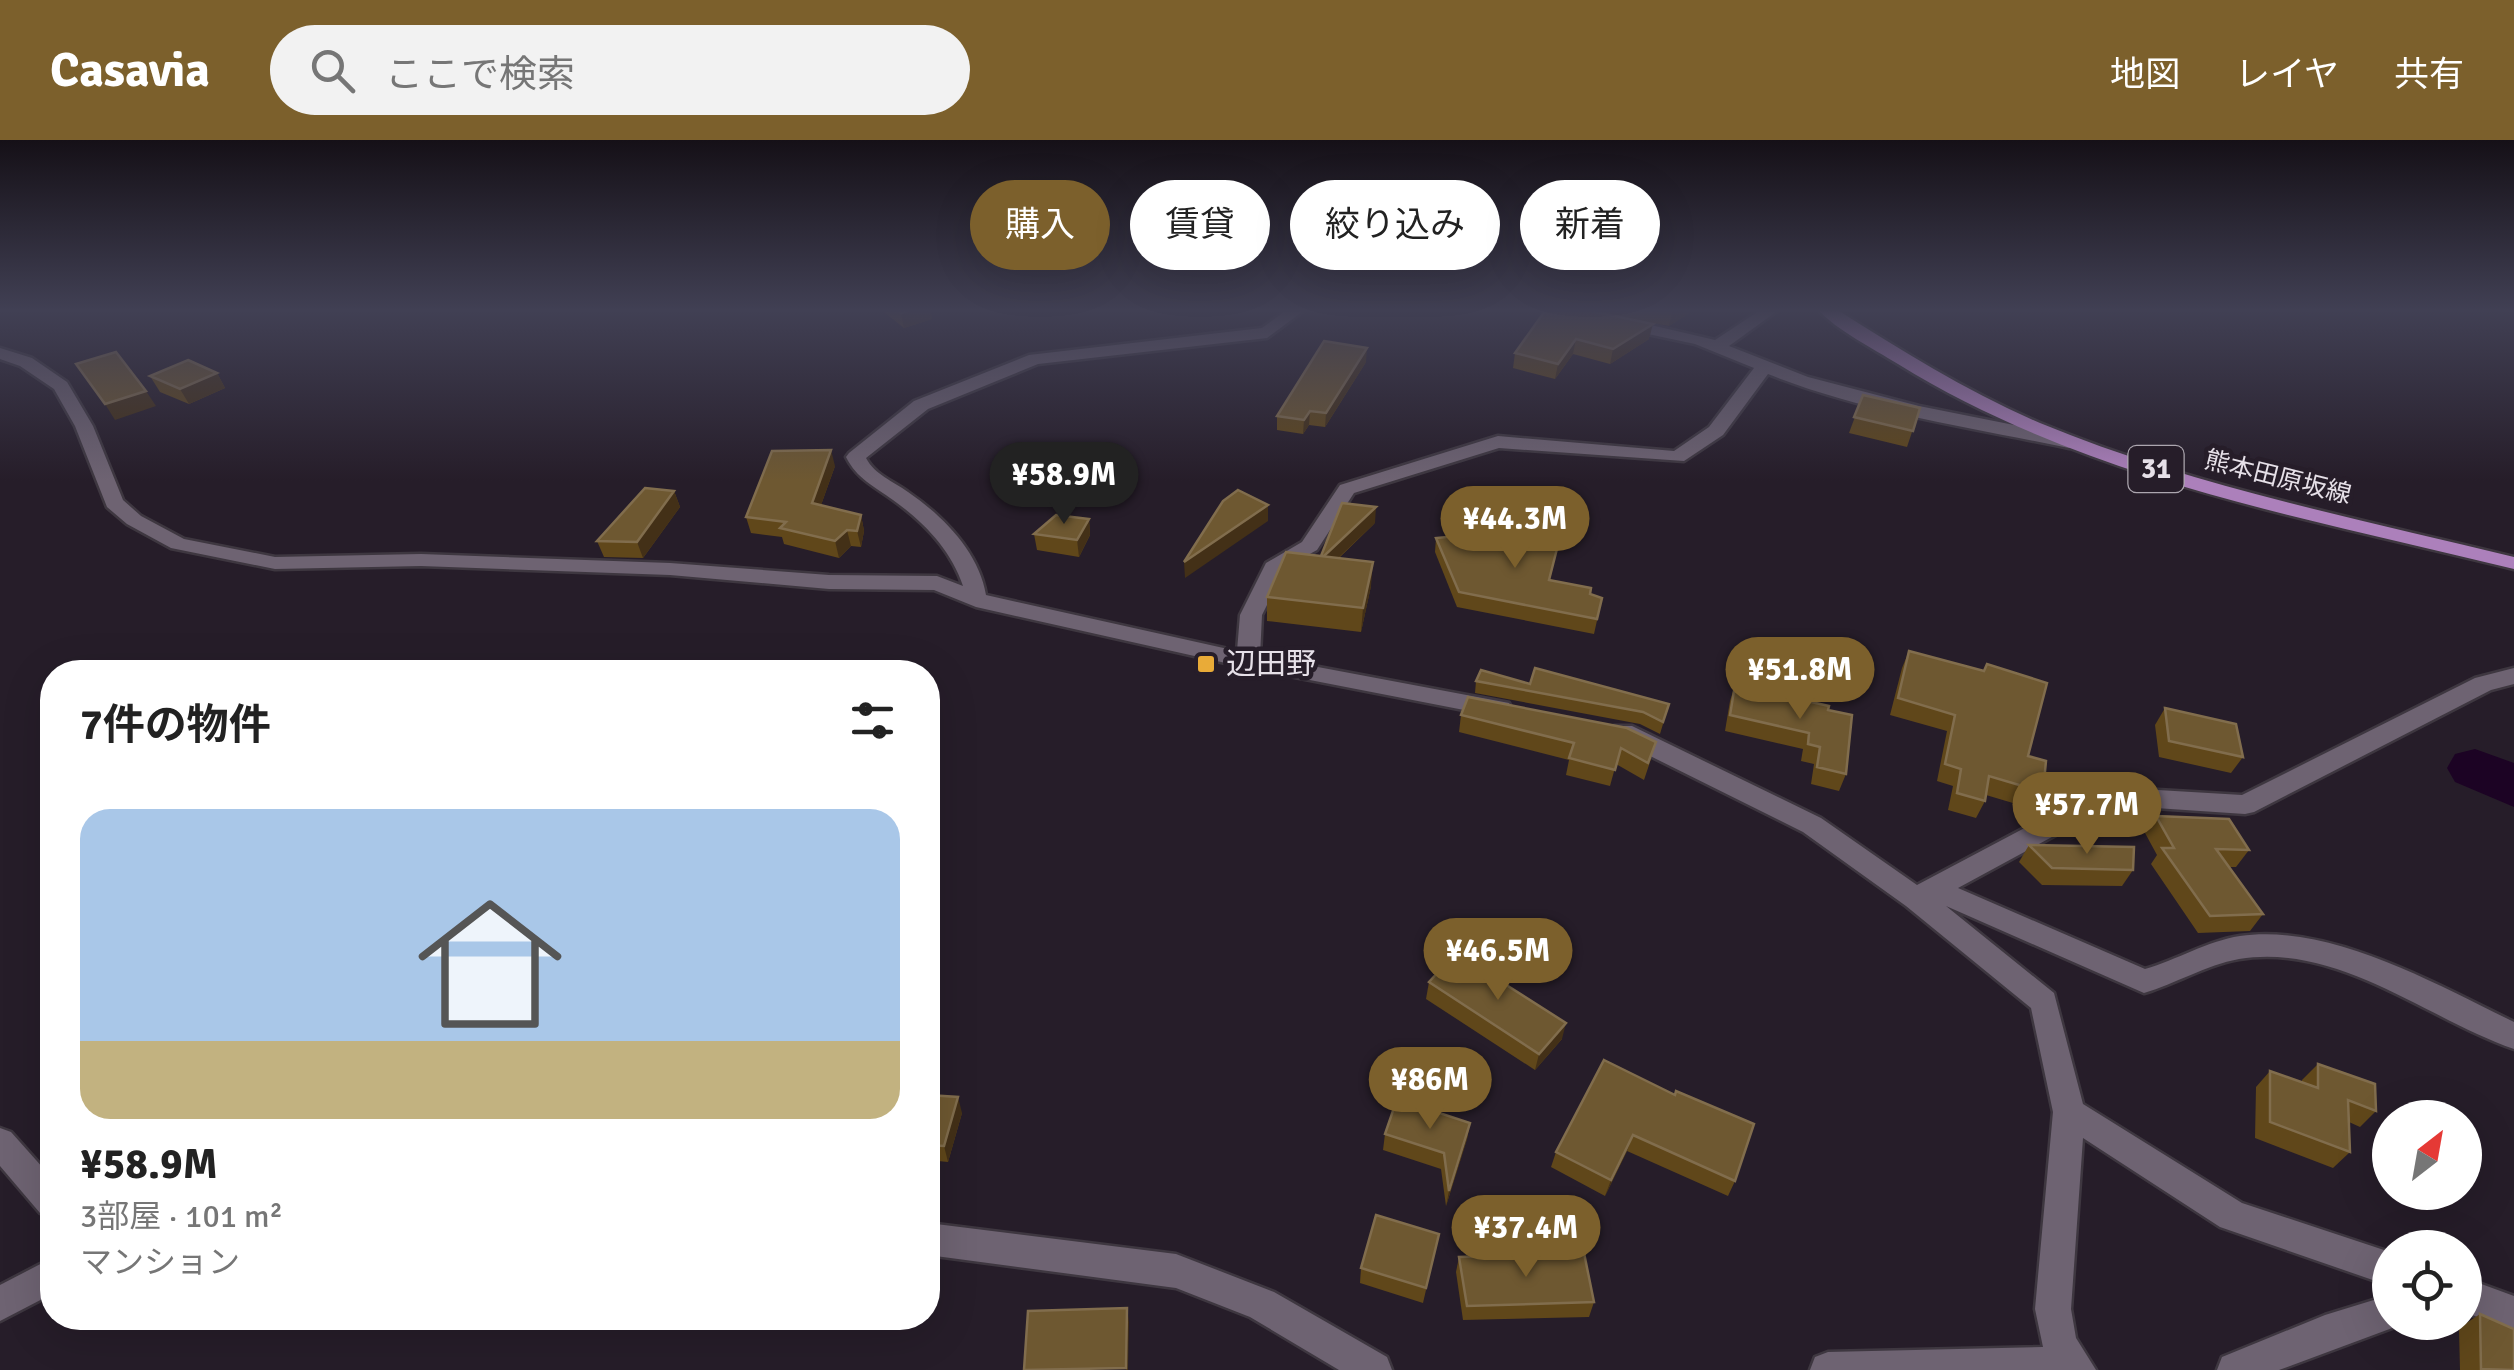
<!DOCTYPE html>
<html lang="ja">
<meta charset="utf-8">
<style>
body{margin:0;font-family:Signika,"Noto Sans JP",sans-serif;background:#f2f2f2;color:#222;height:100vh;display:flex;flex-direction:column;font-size:38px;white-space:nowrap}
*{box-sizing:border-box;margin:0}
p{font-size:32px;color:#767676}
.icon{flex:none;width:55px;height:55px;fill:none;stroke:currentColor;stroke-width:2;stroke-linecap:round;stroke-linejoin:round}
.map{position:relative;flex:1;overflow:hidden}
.drawer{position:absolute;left:40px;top:520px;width:900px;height:670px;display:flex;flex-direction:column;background:#fff;border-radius:40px;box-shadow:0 10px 40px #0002}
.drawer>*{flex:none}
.top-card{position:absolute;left:970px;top:40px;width:950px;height:90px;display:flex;gap:20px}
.needle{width:65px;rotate:31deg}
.controls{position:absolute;left:2372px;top:960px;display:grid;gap:20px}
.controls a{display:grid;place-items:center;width:110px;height:110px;border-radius:50%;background:#fff;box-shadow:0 10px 40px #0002;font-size:50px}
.price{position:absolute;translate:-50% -85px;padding:0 22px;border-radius:35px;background:#7c602c;color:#fff;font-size:32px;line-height:65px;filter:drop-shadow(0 2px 5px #0008)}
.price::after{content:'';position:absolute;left:50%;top:60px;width:30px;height:22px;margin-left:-15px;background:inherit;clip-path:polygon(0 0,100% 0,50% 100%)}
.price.selected{background:#222;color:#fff}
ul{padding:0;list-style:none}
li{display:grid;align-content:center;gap:20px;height:530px;padding:0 40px}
li span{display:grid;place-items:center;height:310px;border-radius:30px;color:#555}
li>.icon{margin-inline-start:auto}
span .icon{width:180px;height:180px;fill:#fffc;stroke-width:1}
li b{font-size:42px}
h2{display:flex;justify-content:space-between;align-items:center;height:120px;padding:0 40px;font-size:42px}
.tag{padding:0 35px;border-radius:45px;background:#fff;box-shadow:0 10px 40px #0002;font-size:35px;line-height:90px}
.tag.selected{background:#7c602c;color:#fff}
header{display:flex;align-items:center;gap:60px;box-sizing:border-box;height:140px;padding:0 50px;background:#7c602c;color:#fff}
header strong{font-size:48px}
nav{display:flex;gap:55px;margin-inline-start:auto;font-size:35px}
.search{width:700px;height:90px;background:#f2f2f2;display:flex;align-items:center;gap:25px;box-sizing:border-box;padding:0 35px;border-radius:55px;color:#767676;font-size:38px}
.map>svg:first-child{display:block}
</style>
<header>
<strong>Casavia</strong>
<div class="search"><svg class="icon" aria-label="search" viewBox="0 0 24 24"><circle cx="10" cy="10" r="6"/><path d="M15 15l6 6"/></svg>ここで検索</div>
<nav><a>地図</a><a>レイヤ</a><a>共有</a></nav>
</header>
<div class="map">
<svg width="2514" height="1230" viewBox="0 0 2514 1230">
<rect width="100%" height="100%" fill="#261d29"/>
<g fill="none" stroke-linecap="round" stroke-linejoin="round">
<!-- river -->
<polygon fill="#1c0324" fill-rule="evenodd" points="2475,609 2514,623 2514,667 2455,642 2447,628 2455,614"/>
<defs>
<g id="street">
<path d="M1288,169H1306L1267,198L1038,224L928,269L866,318C875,335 893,341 908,352C943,376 979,412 986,455L1237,511L1240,475L1266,423L1302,402L1340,345L1498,296L1674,311L1709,287L1754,228L1695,204L1615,187L1613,183L1621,178L1715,200L1762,169H1780L1729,206L1808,237L1919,266L2069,296L2079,302L2069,308C1969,287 1863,272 1768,234L1723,295L1684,321L1499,308L1354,353L1317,410L1286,427L1262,475L1260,516L1509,563L1512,569L1500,577L1248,528L976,467L934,450L829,449L670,435L421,426L275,429L171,408L127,384L107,367L75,286L54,249L20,226L0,219V208L32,218L67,242L93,286L123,360L141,376L184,399L275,417L421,414L670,423L829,435L937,436L963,446C951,410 924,382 893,360C874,346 857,339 846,317L849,313L914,261L1029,215L1262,188Z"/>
<path d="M2514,528V544L2491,550L2254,672L2245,674L2111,665L1958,748L2145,829C2177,820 2207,801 2240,796C2329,783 2436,844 2514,882V909C2425,878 2339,803 2239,819C2206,825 2175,844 2144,853L1946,766L2054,853L2083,964L2242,1063L2390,1112V1146L2220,1087L2083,998L2071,1169L2076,1198L2096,1230H1810L1815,1217L1828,1212L2043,1207L2035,1169L2053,972L2031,868L1906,766L1803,692L1614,598L1611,592L1614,586H1632L1821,678L1917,745L2098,649L2107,647L2242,655L2475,538Z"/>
<polygon points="0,988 11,992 52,1038 52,1077 40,1073 0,1026"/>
<polygon points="928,1083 1176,1114 1274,1152 1387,1217 1392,1230 1339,1230 1250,1177 1176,1148 928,1115"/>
<polygon points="52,1118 52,1154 0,1181 0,1145"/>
<polygon points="2465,1138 2514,1156 2514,1192 2465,1172"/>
<polygon points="2390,1155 2390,1182 2403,1184 2279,1230 2217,1230 2222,1217 2325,1175"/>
</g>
<path id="primary" d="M1817,169H1836C1902,211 1968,252 2040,283C2192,346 2355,378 2514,417V429C2305,378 2084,339 1898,224C1872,208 1838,191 1817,169Z"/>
</defs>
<!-- street casing -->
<use href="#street" stroke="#3e3740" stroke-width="5"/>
<!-- primary casing -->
<use href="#primary" stroke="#3e3740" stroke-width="5"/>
<!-- street -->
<use href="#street" fill="#6e6372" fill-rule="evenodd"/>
<!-- primary -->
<use href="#primary" fill="#ac80bb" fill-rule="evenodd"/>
</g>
<!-- wall -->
<g fill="#60471a">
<polygon points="879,168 930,168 932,179 904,188"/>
<polygon points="1547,168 1697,168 1669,186 1610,175 1649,199 1610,224 1573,214 1555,239 1513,228 1515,213"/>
<polygon points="1366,222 1325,287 1309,285 1303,294 1277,290 1277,276"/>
<polygon points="217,233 225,248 189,264 160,252 150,236"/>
<polygon points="1863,255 1920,268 1907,307 1849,293"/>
<polygon points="835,326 821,365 861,375 864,391 861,407 851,406 839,418 784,404 782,397 751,393 746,377"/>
<polygon points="674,351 680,367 643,418 604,417 597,401"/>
<polygon points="1089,379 1090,395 1079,417 1037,410 1034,394"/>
<polygon points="1375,383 1339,418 1371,446 1361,492 1267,481 1267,457"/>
<polygon points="1560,397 1550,440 1602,458 1594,494 1457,467 1435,412 1436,398"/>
<polygon points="1909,511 1983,531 1987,524 2043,652 2033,669 1986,655 1985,661 1976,678 1948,670 1953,646 1937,641 1947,591 1890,575 1902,528"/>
<polygon points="1476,541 1530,544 1669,564 1660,594 1640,584 1475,553"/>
<polygon points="1735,545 1828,570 1846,634 1839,651 1811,644 1814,624 1801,621 1803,609 1725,591 1730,561"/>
<polygon points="2165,568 2243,617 2231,633 2159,617 2155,585"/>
<polygon points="1461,575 1627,588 1651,619 1644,640 1616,624 1610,646 1566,635 1569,620 1459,592"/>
<polygon points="2156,676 2249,710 2236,727 2229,727 2263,774 2250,791 2198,793 2151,724 2157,715 2145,693"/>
<polygon points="2029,705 2133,730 2122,746 2042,745 2019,722"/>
<polygon points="1429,842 1562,899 1535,930 1426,859"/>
<polygon points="1604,920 1735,1041 1728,1056 1627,1011 1605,1056 1551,1027 1556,1012"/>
<polygon points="2318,924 2376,971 2360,987 2349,982 2350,1012 2333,1028 2255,998 2256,947 2270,931 2302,942 2302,940"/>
<polygon points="928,955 962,973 948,1022 928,1020"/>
<polygon points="1470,983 1467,999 1446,1066 1441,1029 1383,1010 1385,994"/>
<polygon points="1439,1094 1423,1163 1360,1143 1361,1128"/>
<polygon points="1459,1117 1594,1162 1589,1177 1463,1180 1456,1132"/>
<polygon points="2480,1174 2514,1230 2460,1230 2459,1188"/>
</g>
<!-- shaded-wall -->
<g fill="#433017">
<polygon points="916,168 930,168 932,179 904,188 901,173"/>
<polygon points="1673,168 1697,168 1669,186"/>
<polygon points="1653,184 1649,199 1610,224 1613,209"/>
<polygon points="1576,199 1573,214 1555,239 1558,224"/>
<polygon points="1367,208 1366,222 1325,287 1326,273"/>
<polygon points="217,233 225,248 189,264 180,249"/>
<polygon points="146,251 156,266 115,280 105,264"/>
<polygon points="1310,271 1309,285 1303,294 1304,280"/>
<polygon points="831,310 835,326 816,379 812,363"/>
<polygon points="674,351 680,367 643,418 637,402"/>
<polygon points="1268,365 1268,381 1185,438 1184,422"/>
<polygon points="1376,367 1375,383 1318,437 1319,420"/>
<polygon points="861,375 864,391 861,407 857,391"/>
<polygon points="1089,379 1090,395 1079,417 1077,400"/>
<polygon points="847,390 851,406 839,418 835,401"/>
<polygon points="1373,422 1371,446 1361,492 1363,468"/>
<polygon points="1566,883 1562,899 1535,930 1539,914"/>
<polygon points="958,957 962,973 948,1022 944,1006"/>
<polygon points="1470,983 1467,999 1446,1066 1449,1051"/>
<polygon points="1633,995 1627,1011 1605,1056 1611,1040"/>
<polygon points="1127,1168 1129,1182 1128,1230 1126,1230"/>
</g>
<!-- building -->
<g fill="#6e5831" stroke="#816d4d" stroke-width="2.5">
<polygon points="895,168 916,168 901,173"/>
<polygon points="1547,168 1576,168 1653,184 1613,209 1576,199 1558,224 1515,213"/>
<polygon points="1324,201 1367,208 1326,273 1310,271 1304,280 1277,276"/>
<polygon points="116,212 146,251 105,264 76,224"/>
<polygon points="188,220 217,233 180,249 150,236"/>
<polygon points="1863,255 1920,268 1913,291 1854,277"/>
<polygon points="831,310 812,363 861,375 857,391 847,390 835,401 780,388 786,382 746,377 772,311"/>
<polygon points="645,348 674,351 637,402 597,401"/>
<polygon points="1238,350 1268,365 1184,422 1223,361"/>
<polygon points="1342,363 1376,367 1324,416 1321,416"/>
<polygon points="1056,375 1089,379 1077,400 1034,394"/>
<polygon points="1520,390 1560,397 1549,440 1591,448 1590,454 1602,458 1597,479 1459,452 1436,398"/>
<polygon points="1286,412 1373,422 1363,468 1267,457"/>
<polygon points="1909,511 1984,531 1987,524 2047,543 2028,616 2046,621 2043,652 1989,636 1985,661 1957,653 1961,629 1945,624 1955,575 1898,558"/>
<polygon points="1535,528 1669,564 1663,582 1643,572 1476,541 1481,530 1530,544"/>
<polygon points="1735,545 1829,566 1828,570 1852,575 1846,634 1817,627 1820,607 1808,604 1809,593 1730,575"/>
<polygon points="1468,557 1627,588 1656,602 1648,623 1621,608 1615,630 1569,618 1574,603 1461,575"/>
<polygon points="2165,568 2236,584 2243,617 2169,601"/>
<polygon points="2156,676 2229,679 2249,710 2216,709 2263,774 2210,776 2162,708 2174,708"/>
<polygon points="2029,705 2134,707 2133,730 2052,728"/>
<polygon points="1456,813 1566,883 1539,914 1429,842"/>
<polygon points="1604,920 1675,955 1676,951 1754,984 1735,1041 1633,995 1611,1040 1556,1012"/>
<polygon points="2318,924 2375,944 2376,971 2348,960 2350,1012 2270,982 2270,931 2318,948"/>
<polygon points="928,955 958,957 944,1006 928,1005"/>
<polygon points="1397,959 1470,983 1449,1051 1444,1013 1385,994"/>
<polygon points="1376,1075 1439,1094 1426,1148 1361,1128"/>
<polygon points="1584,1113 1594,1162 1467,1166 1459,1117"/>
<polygon points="1127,1168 1126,1228 1024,1230 1028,1171"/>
<polygon points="2480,1174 2514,1189 2514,1230 2481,1229"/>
</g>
<!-- sky -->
<linearGradient id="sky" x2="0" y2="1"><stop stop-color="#151017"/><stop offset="0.5" stop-color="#414054"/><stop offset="1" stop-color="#414054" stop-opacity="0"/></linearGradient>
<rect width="2514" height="341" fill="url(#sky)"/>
<!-- markers -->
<rect fill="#e9ab38" stroke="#261d29" stroke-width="4" x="1196" y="514" width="20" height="20" rx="5"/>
<g text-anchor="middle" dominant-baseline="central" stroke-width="9" stroke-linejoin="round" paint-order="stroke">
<!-- far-street labels -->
<g font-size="25" fill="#e6e0e8" stroke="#261d29">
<text transform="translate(2278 337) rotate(14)">熊本田原坂線</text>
</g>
<!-- shield labels -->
<rect fill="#261d29" stroke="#aca6af" stroke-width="2.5" x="2128.5" y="306" width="55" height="46" rx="8"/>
<g font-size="28" font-weight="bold" fill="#e6e0e8">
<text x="2156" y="329">31</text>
</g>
<!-- poi labels -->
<g font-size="30" fill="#e6e0e8" stroke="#261d29" text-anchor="start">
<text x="1226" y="524">辺田野</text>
</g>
</g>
</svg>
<div class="controls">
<a><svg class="needle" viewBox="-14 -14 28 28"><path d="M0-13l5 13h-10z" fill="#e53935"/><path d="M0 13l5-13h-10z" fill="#767676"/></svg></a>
<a><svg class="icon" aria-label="locate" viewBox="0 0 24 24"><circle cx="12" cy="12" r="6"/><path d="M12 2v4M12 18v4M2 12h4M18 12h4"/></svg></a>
</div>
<b class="price selected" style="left:1064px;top:387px">¥58.9M</b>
<b class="price" style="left:1515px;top:431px">¥44.3M</b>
<b class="price" style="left:1800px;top:582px">¥51.8M</b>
<b class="price" style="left:2087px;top:717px">¥57.7M</b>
<b class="price" style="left:1498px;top:863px">¥46.5M</b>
<b class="price" style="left:1430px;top:992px">¥86M</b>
<b class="price" style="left:1526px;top:1140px">¥37.4M</b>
<div class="top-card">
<a class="tag selected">購入</a>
<a class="tag">賃貸</a>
<a class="tag">絞り込み</a>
<a class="tag">新着</a>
</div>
<section class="drawer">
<h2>7件の物件<svg class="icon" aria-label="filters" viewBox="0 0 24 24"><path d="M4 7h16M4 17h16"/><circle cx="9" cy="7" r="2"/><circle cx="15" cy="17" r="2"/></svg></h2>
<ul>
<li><span style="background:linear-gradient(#a9c7e8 75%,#c2b280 0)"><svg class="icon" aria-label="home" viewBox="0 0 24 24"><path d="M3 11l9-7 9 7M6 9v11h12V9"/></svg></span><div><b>¥58.9M</b><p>3部屋 · 101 m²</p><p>マンション</p></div></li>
</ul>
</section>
</div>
